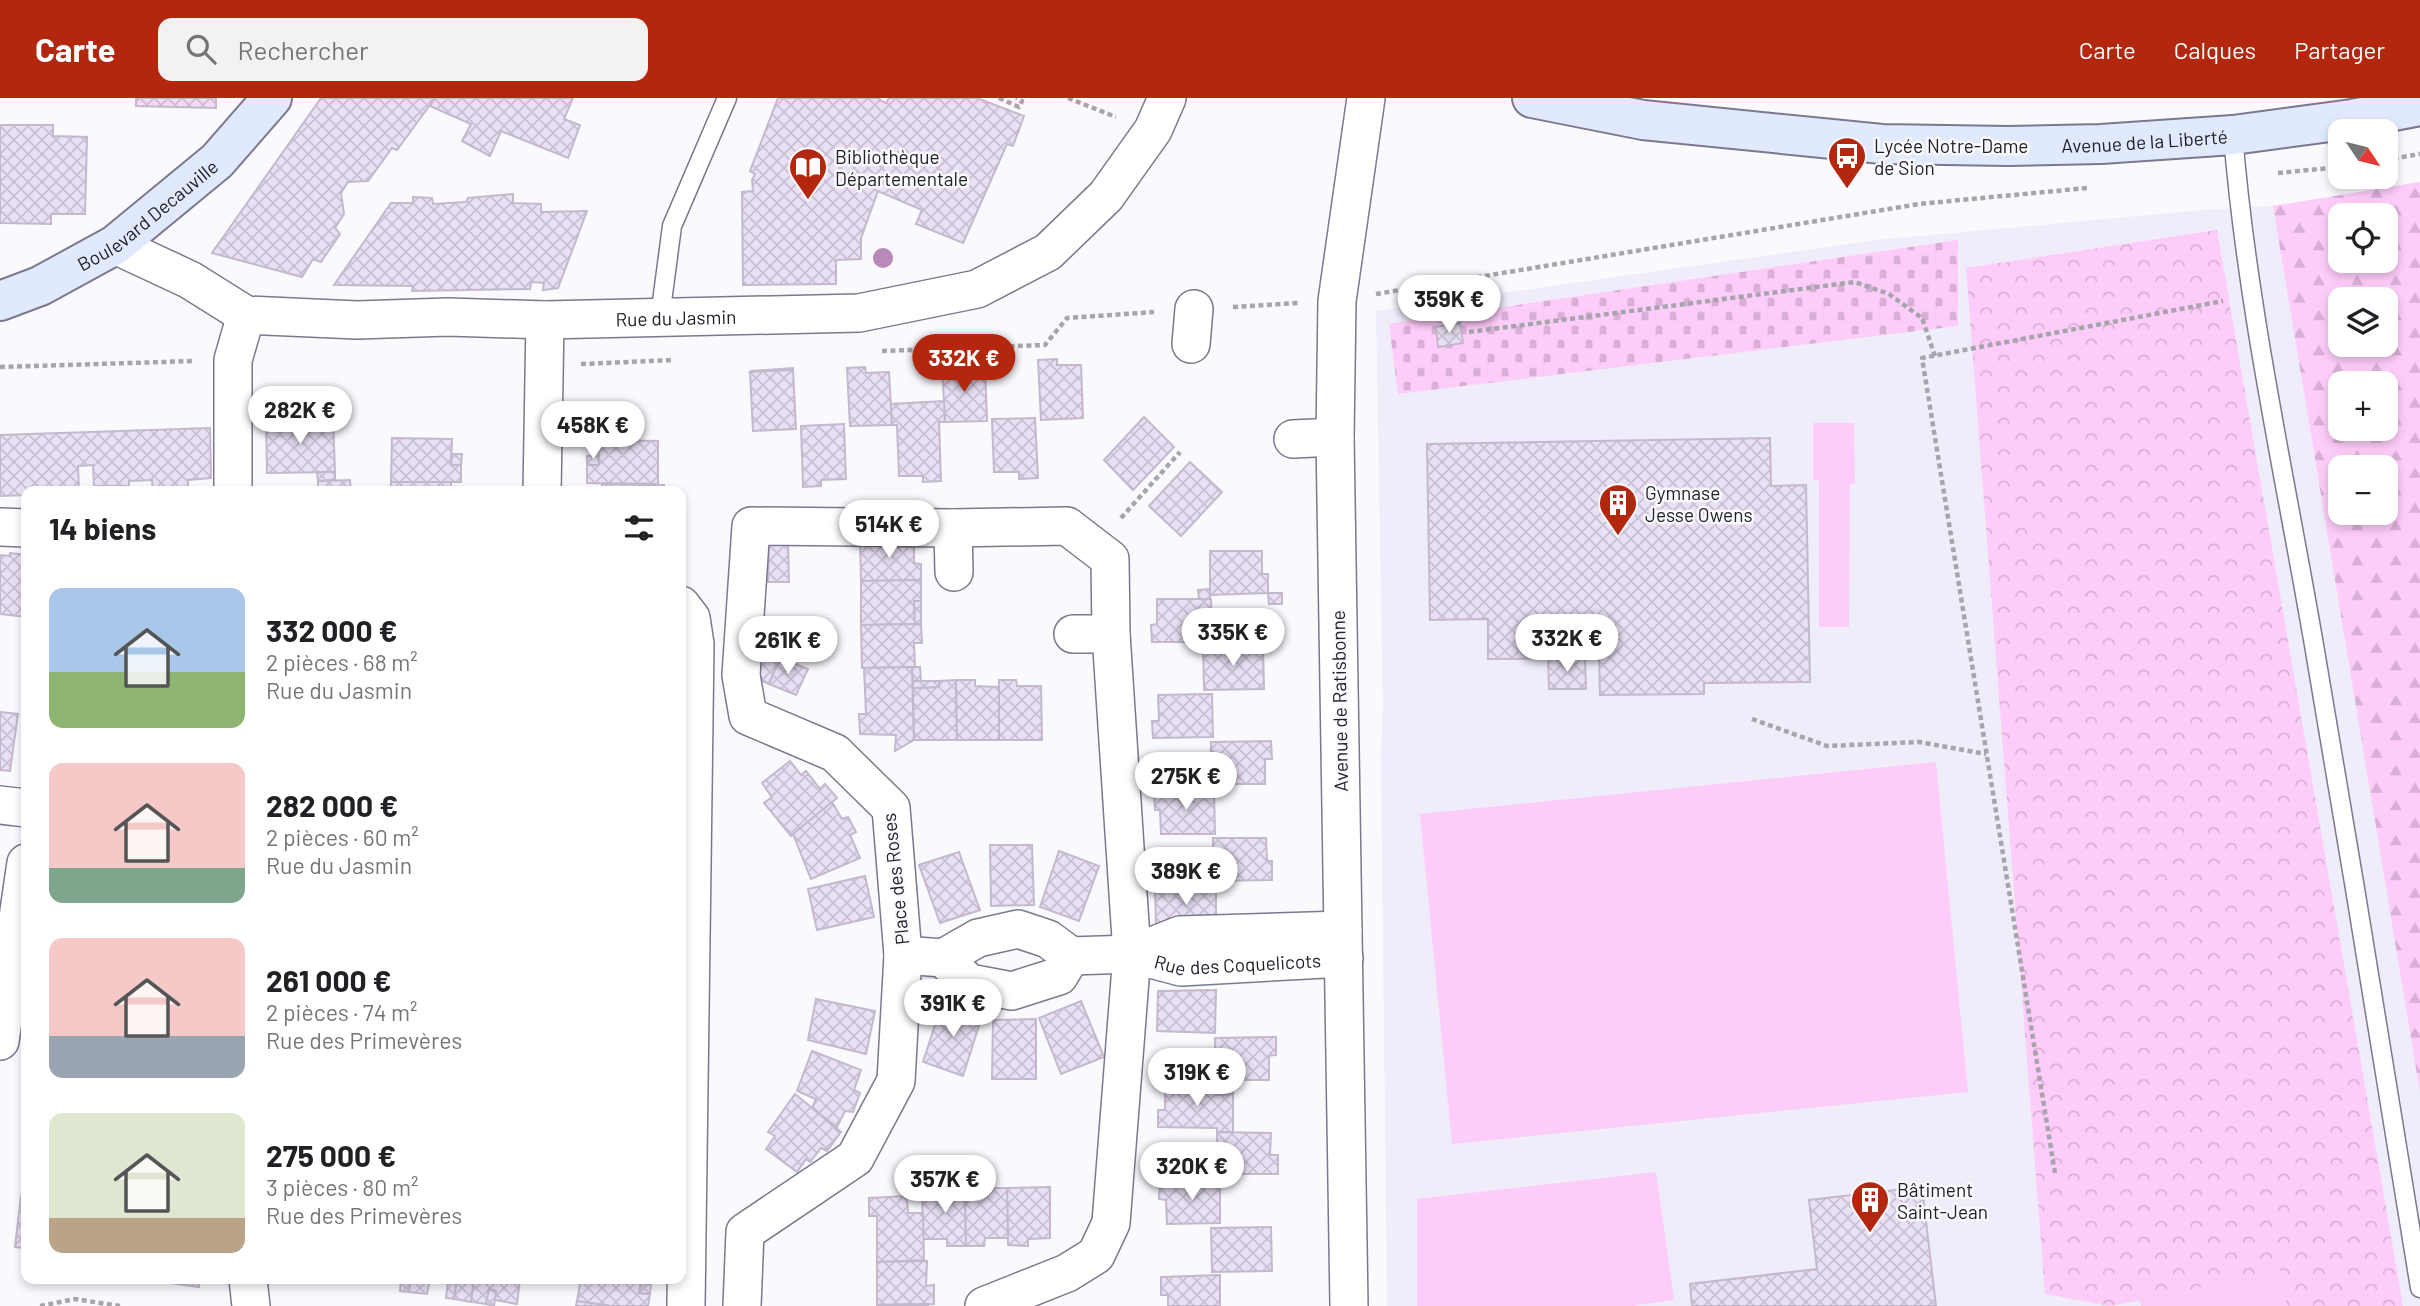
<!DOCTYPE html>
<html lang="fr">
<meta charset="utf-8">
<style>
body{margin:0;font-family:Barlow,sans-serif;background:#f2f2f2;color:#202124;height:100vh;display:flex;flex-direction:column;font-size:26px;white-space:nowrap}
*{box-sizing:border-box;margin:0}
p{font-size:23px;color:#757577}
.icon{flex:none;width:38px;height:38px;fill:none;stroke:currentColor;stroke-width:2;stroke-linecap:round;stroke-linejoin:round}
.map{position:relative;flex:1;overflow:hidden}
.panel{position:absolute;left:21px;top:388px;width:665px;height:798px;display:flex;flex-direction:column;background:#fff;border-radius:14px;box-shadow:0 4px 10px #0003}
.panel>*{flex:none}
.needle{width:46px;rotate:125deg}
.controls{position:absolute;left:2328px;top:21px;display:grid;gap:14px}
.controls a{display:grid;place-items:center;width:70px;height:70px;border-radius:14px;background:#fff;box-shadow:0 4px 10px #0003;font-size:35px}
.price{position:absolute;translate:-50% -60px;padding:0 16px;border-radius:24px;background:#fff;color:#222;font-size:23px;line-height:46px;filter:drop-shadow(0 2px 4px #0008)}
.price::after{content:'';position:absolute;left:50%;top:42px;width:21px;height:16px;margin-left:-10px;background:inherit;clip-path:polygon(0 0,100% 0,50% 100%)}
.price.current{background:#b3270e;color:#fff}
ul{padding:0;list-style:none}
li{display:flex;align-items:center;gap:21px;height:175px;padding:0 28px}
li span{display:grid;place-items:center;flex:none;width:196px;height:140px;border-radius:14px;color:#555}
li>.icon{margin-inline-start:auto}
span .icon{width:84px;height:84px;fill:#fffc;stroke-width:1}
li b{font-size:30px}
h2{display:flex;justify-content:space-between;align-items:center;height:84px;padding:0 28px;font-size:30px}
header{display:flex;align-items:center;gap:42px;box-sizing:border-box;height:98px;padding:0 35px;background:#b3270e;color:#fff}
header strong{font-size:33px}
nav{display:flex;gap:38px;margin-inline-start:auto;font-size:24px}
.search{width:490px;height:63px;background:#f2f2f2;display:flex;align-items:center;gap:18px;box-sizing:border-box;padding:0 24px;border-radius:14px;color:#757577;font-size:26px}
.map>svg:first-child{display:block}
</style>
<header>
<strong>Carte</strong>
<div class="search"><svg class="icon" aria-label="search" viewBox="0 0 24 24"><circle cx="10" cy="10" r="6"/><path d="M15 15l6 6"/></svg>Rechercher</div>
<nav><a>Carte</a><a>Calques</a><a>Partager</a></nav>
</header>
<div class="map">
<svg width="2420" height="1208" viewBox="0 0 2420 1208">
<defs>
<pattern id="forest-firs" width="22" height="20" patternUnits="userSpaceOnUse" patternTransform="scale(1.75)"><rect width="22" height="20" fill="#feccf9"/><path d="M5 1l3.5 6h-7zM16 11l3.5 6h-7z" fill="#d9afd6"/></pattern>
<pattern id="cemetery-stones" width="16" height="16" patternUnits="userSpaceOnUse" patternTransform="scale(1.75)"><rect width="16" height="16" fill="#feccf9"/><path d="M2 7V4a2 2 0 0 1 4 0v3zM10 15v-3a2 2 0 0 1 4 0v3z" fill="#d9afd6"/></pattern>
<pattern id="park-crowns" width="20" height="18" patternUnits="userSpaceOnUse" patternTransform="scale(1.75)"><rect width="20" height="18" fill="#feccf9"/><path d="M2 6a3 3 0 1 1 6 0M12 15a3 3 0 1 1 6 0" fill="none" stroke="#d9afd6"/></pattern>
<pattern id="building-cross-hatch" width="8" height="8" patternUnits="userSpaceOnUse" patternTransform="scale(1.75)"><rect width="8" height="8" fill="#eae0f5"/><path d="M0 0l8 8M0 8l8-8" fill="none" stroke="#c8c0d2"/></pattern>
</defs>
<rect width="100%" height="100%" fill="#f9f9fe"/>
<!-- built -->
<path fill="#eeedf9" fill-rule="evenodd" d="M2420,84V1208H1387L1381,656L1383,608L1376,213L1876,142L2213,111L2273,108ZM2340,117H2385V163H2340ZM2340,201H2385V247H2340ZM2340,285H2385V331H2340ZM2340,369H2385V415H2340Z"/>
<!-- forest -->
<path fill="url(#forest-firs)" fill-rule="evenodd" d="M2420,84V994L2273,108ZM2340,117H2385V163H2340ZM2340,201H2385V247H2340ZM2340,285H2385V331H2340ZM2340,369H2385V415H2340Z"/>
<!-- cemetery -->
<polygon fill="url(#cemetery-stones)" points="1958,142 1958,228 1398,296 1389,226"/>
<!-- park -->
<polygon fill="url(#park-crowns)" points="2217,132 2403,1208 2287,1208 2280,1172 2160,1199 2110,1208 2045,1196 1966,170"/>
<!-- garden -->
<g fill="#feccf9">
<polygon points="1813,325 1854,325 1855,385 1850,386 1849,529 1819,529 1819,383 1813,382"/>
<polygon points="1936,664 1968,994 1452,1046 1420,716"/>
<polygon points="1656,1074 1674,1202 1632,1208 1417,1208 1417,1101"/>
<polygon points="2280,1171 2287,1208 2141,1208 2140,1203"/>
</g>
<!-- building -->
<g fill="url(#building-cross-hatch)" stroke="#c3b9cd" stroke-width="2">
<polygon points="136,0 216,0 216,10 136,8"/>
<polygon points="321,0 435,0 397,52 392,50 368,83 348,84 341,95 344,116 335,130 340,136 321,164 313,161 302,179 212,155"/>
<polygon points="435,0 573,0 564,21 580,27 568,60 501,33 490,58 462,43 471,26 430,8"/>
<polygon points="778,0 880,0 879,2 886,5 889,0 977,0 1024,18 1013,48 1007,46 963,145 916,126 922,112 878,93 861,140 861,161 836,162 836,186 743,187 742,94 753,93 752,82 755,76 750,73"/>
<polygon points="0,27 53,27 53,38 87,39 85,116 51,116 51,126 0,125"/>
<polygon points="513,96 513,105 541,106 541,114 587,113 558,190 543,192 544,185 531,184 530,191 412,193 413,188 334,187 391,105 413,105 413,99 432,100 433,106 466,104 468,100"/>
<polygon points="1460,225 1463,245 1438,249 1436,229"/>
<polygon points="1057,261 1057,267 1081,267 1083,320 1041,322 1038,262"/>
<polygon points="942,266 960,266 960,270 985,270 987,323 945,324"/>
<polygon points="865,269 866,275 889,274 892,327 850,328 847,270"/>
<polygon points="793,270 793,272 750,274 751,273"/>
<polygon points="793,272 796,331 753,333 750,274"/>
<polygon points="944,303 945,324 939,324 941,383 923,384 923,378 899,378 897,327 892,327 891,306"/>
<polygon points="1144,319 1174,349 1133,392 1104,362"/>
<polygon points="333,320 335,374 267,375 266,322"/>
<polygon points="1035,320 1038,380 1019,381 1019,374 994,374 992,321"/>
<polygon points="844,326 846,381 821,382 821,388 803,389 801,328"/>
<polygon points="210,330 211,380 188,382 188,394 153,394 152,382 129,383 129,388 94,388 93,367 78,368 79,394 26,394 26,397 0,398 0,337"/>
<polygon points="392,340 452,341 451,367 461,367 461,384 391,384"/>
<polygon points="1770,340 1771,388 1806,387 1810,584 1704,585 1704,596 1600,597 1599,560 1488,561 1488,521 1430,522 1427,346"/>
<polygon points="598,342 658,343 658,386 587,385 587,367 599,367"/>
<polygon points="452,356 462,356 461,367 451,367"/>
<polygon points="587,358 598,358 599,367 587,367"/>
<polygon points="1190,364 1222,394 1181,438 1149,408"/>
<polygon points="317,374 335,374 335,382 318,383"/>
<polygon points="350,382 351,394 318,394 318,383"/>
<polygon points="391,384 451,384 451,394 390,394"/>
<polygon points="602,386 664,387 664,394 602,394"/>
<polygon points="860,441 914,441 914,465 921,466 921,482 861,483"/>
<polygon points="769,442 788,442 789,484 768,484"/>
<polygon points="1210,453 1262,453 1262,476 1268,476 1268,495 1210,497"/>
<polygon points="10,455 26,457 26,519 0,516 0,457 10,458"/>
<polygon points="921,482 921,503 914,503 915,526 861,527 861,483"/>
<polygon points="1210,491 1210,501 1199,501 1198,492"/>
<polygon points="1268,495 1282,495 1282,506 1269,506"/>
<polygon points="1157,501 1211,501 1212,544 1152,544 1151,527 1157,526"/>
<polygon points="914,503 921,503 921,526 915,526"/>
<polygon points="921,526 922,545 914,545 915,569 862,570 861,527"/>
<polygon points="767,537 792,548 787,563 780,560 769,586 753,579"/>
<polygon points="1203,548 1263,549 1264,591 1204,592"/>
<polygon points="780,560 808,571 796,597 769,586"/>
<polygon points="1585,560 1586,591 1549,591 1548,561"/>
<polygon points="912,569 920,569 921,583 913,583"/>
<polygon points="912,569 914,642 895,653 896,637 860,636 859,616 866,616 864,570"/>
<polygon points="956,582 957,642 914,642 913,590 939,589 939,583"/>
<polygon points="956,582 975,582 975,588 999,589 999,642 957,642"/>
<polygon points="999,582 1016,582 1017,588 1041,588 1042,642 999,642"/>
<polygon points="913,583 939,583 939,589 913,590"/>
<polygon points="1210,596 1212,596 1213,639 1153,640 1152,623 1159,623 1158,597"/>
<polygon points="0,614 18,616 10,673 0,672"/>
<polygon points="1271,643 1272,661 1265,661 1265,686 1211,686 1211,644"/>
<polygon points="790,663 801,677 806,673 820,691 825,686 837,700 791,738 764,705 772,699 762,685"/>
<polygon points="1154,693 1214,693 1215,736 1161,736 1160,712 1155,712"/>
<polygon points="832,704 842,721 848,719 856,734 850,737 860,760 811,781 793,736"/>
<polygon points="1213,740 1266,740 1267,763 1272,763 1272,782 1213,783"/>
<polygon points="990,747 1032,747 1034,807 991,808"/>
<polygon points="1059,753 1099,768 1079,823 1040,809"/>
<polygon points="959,754 980,812 940,825 919,767"/>
<polygon points="865,778 874,819 817,832 808,791"/>
<polygon points="1155,788 1216,789 1216,830 1156,831"/>
<polygon points="1216,892 1215,935 1157,933 1158,893"/>
<polygon points="816,901 875,913 866,956 808,942"/>
<polygon points="1081,903 1104,959 1061,976 1039,920"/>
<polygon points="942,905 982,918 963,978 923,964"/>
<polygon points="1036,921 1036,981 992,981 993,922"/>
<polygon points="1276,939 1276,957 1269,958 1269,982 1216,982 1215,940"/>
<polygon points="812,953 861,972 854,992 860,995 853,1014 845,1013 837,1029 812,1010 816,1001 797,993"/>
<polygon points="1216,986 1216,997 1233,996 1233,1034 1217,1034 1217,1030 1158,1029 1158,1012 1165,1012 1165,988"/>
<polygon points="1216,986 1233,986 1233,996 1216,997"/>
<polygon points="795,996 841,1034 827,1053 821,1050 810,1064 806,1061 797,1074 766,1051 775,1038 768,1034"/>
<polygon points="1217,1034 1271,1035 1270,1057 1278,1057 1278,1076 1218,1076"/>
<polygon points="1160,1083 1220,1083 1220,1125 1167,1126 1166,1102 1159,1101"/>
<polygon points="1050,1089 1050,1140 1028,1141 1028,1148 1008,1147 1007,1090"/>
<polygon points="1922,1089 1936,1208 1692,1208 1690,1186 1817,1171 1809,1102"/>
<polygon points="922,1090 965,1090 966,1148 947,1148 947,1141 923,1141"/>
<polygon points="965,1090 1007,1090 1008,1140 985,1140 984,1148 966,1148"/>
<polygon points="21,1098 26,1098 26,1168 23,1167 25,1150 15,1149"/>
<polygon points="907,1098 908,1115 923,1115 924,1162 877,1164 877,1118 869,1118 869,1100"/>
<polygon points="1271,1129 1272,1173 1212,1174 1211,1130"/>
<polygon points="927,1163 926,1188 934,1187 934,1206 877,1207 877,1164"/>
<polygon points="1220,1177 1220,1208 1168,1208 1168,1197 1161,1197 1161,1179"/>
<polygon points="143,1181 200,1181 199,1189"/>
<polygon points="393,1181 430,1181 427,1196 409,1194 410,1184"/>
<polygon points="474,1181 471,1204 454,1201 456,1186 429,1182"/>
<polygon points="474,1181 520,1181 517,1206 495,1202 496,1193 489,1191 486,1206 471,1204"/>
<polygon points="581,1181 642,1181 639,1195 650,1196 648,1208 610,1208 577,1203"/>
<polygon points="401,1182 410,1184 409,1194 400,1193"/>
<polygon points="448,1184 456,1186 454,1201 446,1200"/>
<polygon points="641,1185 651,1187 650,1196 639,1195"/>
<polygon points="489,1191 496,1193 494,1208 486,1206"/>
<polygon points="577,1203 610,1208 576,1208"/>
<polygon points="928,1206 928,1208 877,1208 877,1207"/>
</g>
<g fill="none" stroke-linecap="round" stroke-linejoin="round">
<defs>
<g id="lane">
<path d="M2233,37C2247,209 2285,378 2314,547C2351,761 2385,976 2420,1190"/>
<polyline points="660,219 672,128 727,0"/>
</g>
<g id="street">
<path id="s1" d="M115,147L190,182L246,217L357,222L448,219L545,222L859,215L977,191L1048,154L1106,98L1153,32L1167,0"/>
<polyline points="1191,246 1194,211"/>
<polyline points="1293,341 1335,339"/>
<polyline points="233,394 233,262 246,217"/>
<polyline points="542,394 545,222"/>
<polyline points="0,429 26,430"/>
<polyline points="953,430 954,474"/>
<polyline points="681,507 691,520 695,546 686,1208"/>
<polyline points="1073,536 1111,536"/>
<polyline points="0,707 26,710"/>
<polyline points="1132,856 1180,837 1343,832"/>
<path id="s2" d="M903,857L943,860L978,840L1018,831L1048,841L1071,858L1132,856L1181,869L1344,860"/>
<polyline points="943,860 969,885 1012,893 1059,878 1071,858"/>
<polyline points="0,943 26,765"/>
<polyline points="248,1181 251,1208"/>
<polyline points="742,1208 745,1134 855,1060 896,983 903,857 891,710 835,655 748,618 741,577 751,428 953,430 1067,428 1110,461 1111,536 1132,856 1111,1125 1096,1157 1067,1175 984,1208"/>
<polyline points="1349,1208 1335,339 1337,203 1366,0"/>
</g>
<g id="secondary">
<path id="s3" d="M1532,0L1643,22L1882,46L2008,48L2101,46L2233,37L2352,21L2420,8"/>
<path id="s4" d="M0,203L40,188L115,147L217,63L272,0"/>
</g>
</defs>
<!-- lane casing -->
<use href="#lane" stroke="#7a798d" stroke-width="21"/>
<!-- street casing -->
<use href="#street" stroke="#7a798d" stroke-width="40"/>
<!-- secondary casing -->
<use href="#secondary" stroke="#7a798d" stroke-width="42"/>
<!-- path -->
<g stroke="#a6a5ac" stroke-width="4.5" stroke-dasharray="5 3.5" stroke-linecap="butt">
<polyline points="999,0 1019,9 1022,3 1016,0"/>
<polyline points="1068,0 1116,19"/>
<polyline points="2385,62 2420,56"/>
<polyline points="2278,75 2340,69"/>
<polyline points="1376,196 1919,106 2087,90"/>
<polyline points="1233,209 1298,205"/>
<polyline points="1469,234 1855,184 1889,196 1922,220 1935,258"/>
<polyline points="882,253 1045,247 1067,220 1154,214"/>
<polyline points="581,266 674,262"/>
<polyline points="0,269 195,263"/>
<polyline points="1121,420 1180,354"/>
<polyline points="1752,621 1827,648 1919,644 1986,656"/>
<polyline points="2055,1075 1922,260 2223,203"/>
<polyline points="40,1208 75,1201 120,1208"/>
</g>
<!-- lane -->
<use href="#lane" stroke="#fff" stroke-width="18"/>
<!-- street -->
<use href="#street" stroke="#fff" stroke-width="37"/>
<!-- secondary -->
<use href="#secondary" stroke="#e0e9fd" stroke-width="38"/>
</g>
<!-- trees -->
<circle fill="#b989b9" cx="883" cy="160" r="10"/>
<!-- icons -->
<defs>
<symbol id="bus-pin" viewBox="-11 -11 22 30"><path d="M0 17L-7.5 6A9.5 9.5 0 1 1 7.5 6Z" fill="#b3270e" stroke="#f9f9fe"/><path d="M-5-6H5V4H4V6H2V4H-2V6H-4V4H-5ZM-3.5-4V0h7V-4ZM-3.5 1.2v1.5H-2V1.2ZM2 1.2v1.5H3.5V1.2Z" fill="#fff"/></symbol>
<symbol id="library-pin" viewBox="-11 -11 22 30"><path d="M0 17L-7.5 6A9.5 9.5 0 1 1 7.5 6Z" fill="#b3270e" stroke="#f9f9fe"/><path d="M-6-4Q-3-5.5-.7-3.5V5Q-3 3-6 4ZM6-4Q3-5.5 .7-3.5V5Q3 3 6 4Z" fill="#fff"/></symbol>
<symbol id="building-pin" viewBox="-11 -11 22 30"><path d="M0 17L-7.5 6A9.5 9.5 0 1 1 7.5 6Z" fill="#b3270e" stroke="#f9f9fe"/><path d="M-4-6H4V6H1V3H-1V6H-4ZM-2.5-4.3h1.7v1.8h-1.7ZM.8-4.3h1.7v1.8H.8ZM-2.5-1h1.7V.8h-1.7ZM.8-1h1.7V.8H.8Z" fill="#fff"/></symbol>
</defs>
<g fill-rule="evenodd">
<use href="#bus-pin" x="1825" y="36" width="44" height="60"/>
<use href="#library-pin" x="786" y="47" width="44" height="60"/>
<use href="#building-pin" x="1596" y="383" width="44" height="60"/>
<use href="#building-pin" x="1848" y="1080" width="44" height="60"/>
</g>
<g text-anchor="middle" dominant-baseline="central" stroke-width="5" stroke-linejoin="round" paint-order="stroke">
<!-- street labels -->
<g font-size="19" fill="#22212a" stroke="#f9f9fe">
<text stroke="none"><textPath href="#s3" startOffset="616">Avenue de la Liberté</textPath></text>
<text stroke="none"><textPath href="#s4" startOffset="172">Boulevard Decauville</textPath></text>
<text stroke="none"><textPath href="#s1" startOffset="579">Rue du Jasmin</textPath></text>
<text transform="translate(1339 603) rotate(-91)">Avenue de Ratisbonne</text>
<text transform="translate(895 781) rotate(-96)">Place des Roses</text>
<text stroke="none"><textPath href="#s2" startOffset="350">Rue des Coquelicots</textPath></text>
</g>
<!-- poi labels -->
<g font-size="19" fill="#22212a" stroke="#f9f9fe" text-anchor="start">
<text x="1874" y="47">Lycée Notre-Dame<tspan x="1874" dy="22">de Sion</tspan></text>
<text x="835" y="58">Bibliothèque<tspan x="835" dy="22">Départementale</tspan></text>
<text x="1645" y="394">Gymnase<tspan x="1645" dy="22">Jesse Owens</tspan></text>
<text x="1897" y="1091">Bâtiment<tspan x="1897" dy="22">Saint-Jean</tspan></text>
</g>
</g>
</svg>
<div class="controls">
<a><svg class="needle" viewBox="-14 -14 28 28"><path d="M0-13l5 13h-10z" fill="#e53935"/><path d="M0 13l5-13h-10z" fill="#757577"/></svg></a>
<a><svg class="icon" aria-label="locate" viewBox="0 0 24 24"><circle cx="12" cy="12" r="6"/><path d="M12 2v4M12 18v4M2 12h4M18 12h4"/></svg></a>
<a><svg class="icon" aria-label="layers" viewBox="0 0 24 24"><path d="M12 4l9 5-9 5-9-5zM3 14l9 5 9-5"/></svg></a>
<a>+</a>
<a>−</a>
</div>
<b class="price" style="left:1449px;top:237px">359K €</b>
<b class="price current" style="left:964px;top:296px">332K €</b>
<b class="price" style="left:300px;top:348px">282K €</b>
<b class="price" style="left:593px;top:363px">458K €</b>
<b class="price" style="left:889px;top:462px">514K €</b>
<b class="price" style="left:1233px;top:570px">335K €</b>
<b class="price" style="left:1567px;top:576px">332K €</b>
<b class="price" style="left:788px;top:578px">261K €</b>
<b class="price" style="left:1186px;top:714px">275K €</b>
<b class="price" style="left:1186px;top:809px">389K €</b>
<b class="price" style="left:953px;top:941px">391K €</b>
<b class="price" style="left:1197px;top:1010px">319K €</b>
<b class="price" style="left:1192px;top:1104px">320K €</b>
<b class="price" style="left:945px;top:1117px">357K €</b>
<section class="panel">
<h2>14 biens<svg class="icon" aria-label="filters" viewBox="0 0 24 24"><path d="M4 7h16M4 17h16"/><circle cx="9" cy="7" r="2"/><circle cx="15" cy="17" r="2"/></svg></h2>
<ul>
<li><span style="background:linear-gradient(#a9c7e8 60%,#8fb573 0)"><svg class="icon" aria-label="home" viewBox="0 0 24 24"><path d="M3 11l9-7 9 7M6 9v11h12V9"/></svg></span><div><b>332 000 €</b><p>2 pièces · 68 m²</p><p>Rue du Jasmin</p></div></li>
<li><span style="background:linear-gradient(#f6c9c9 75%,#7fa58c 0)"><svg class="icon" aria-label="home" viewBox="0 0 24 24"><path d="M3 11l9-7 9 7M6 9v11h12V9"/></svg></span><div><b>282 000 €</b><p>2 pièces · 60 m²</p><p>Rue du Jasmin</p></div></li>
<li><span style="background:linear-gradient(#f6c9c9 70%,#9aa5b1 0)"><svg class="icon" aria-label="home" viewBox="0 0 24 24"><path d="M3 11l9-7 9 7M6 9v11h12V9"/></svg></span><div><b>261 000 €</b><p>2 pièces · 74 m²</p><p>Rue des Primevères</p></div></li>
<li><span style="background:linear-gradient(#dfe7d0 75%,#b9a48a 0)"><svg class="icon" aria-label="home" viewBox="0 0 24 24"><path d="M3 11l9-7 9 7M6 9v11h12V9"/></svg></span><div><b>275 000 €</b><p>3 pièces · 80 m²</p><p>Rue des Primevères</p></div></li>
</ul>
</section>
</div>
